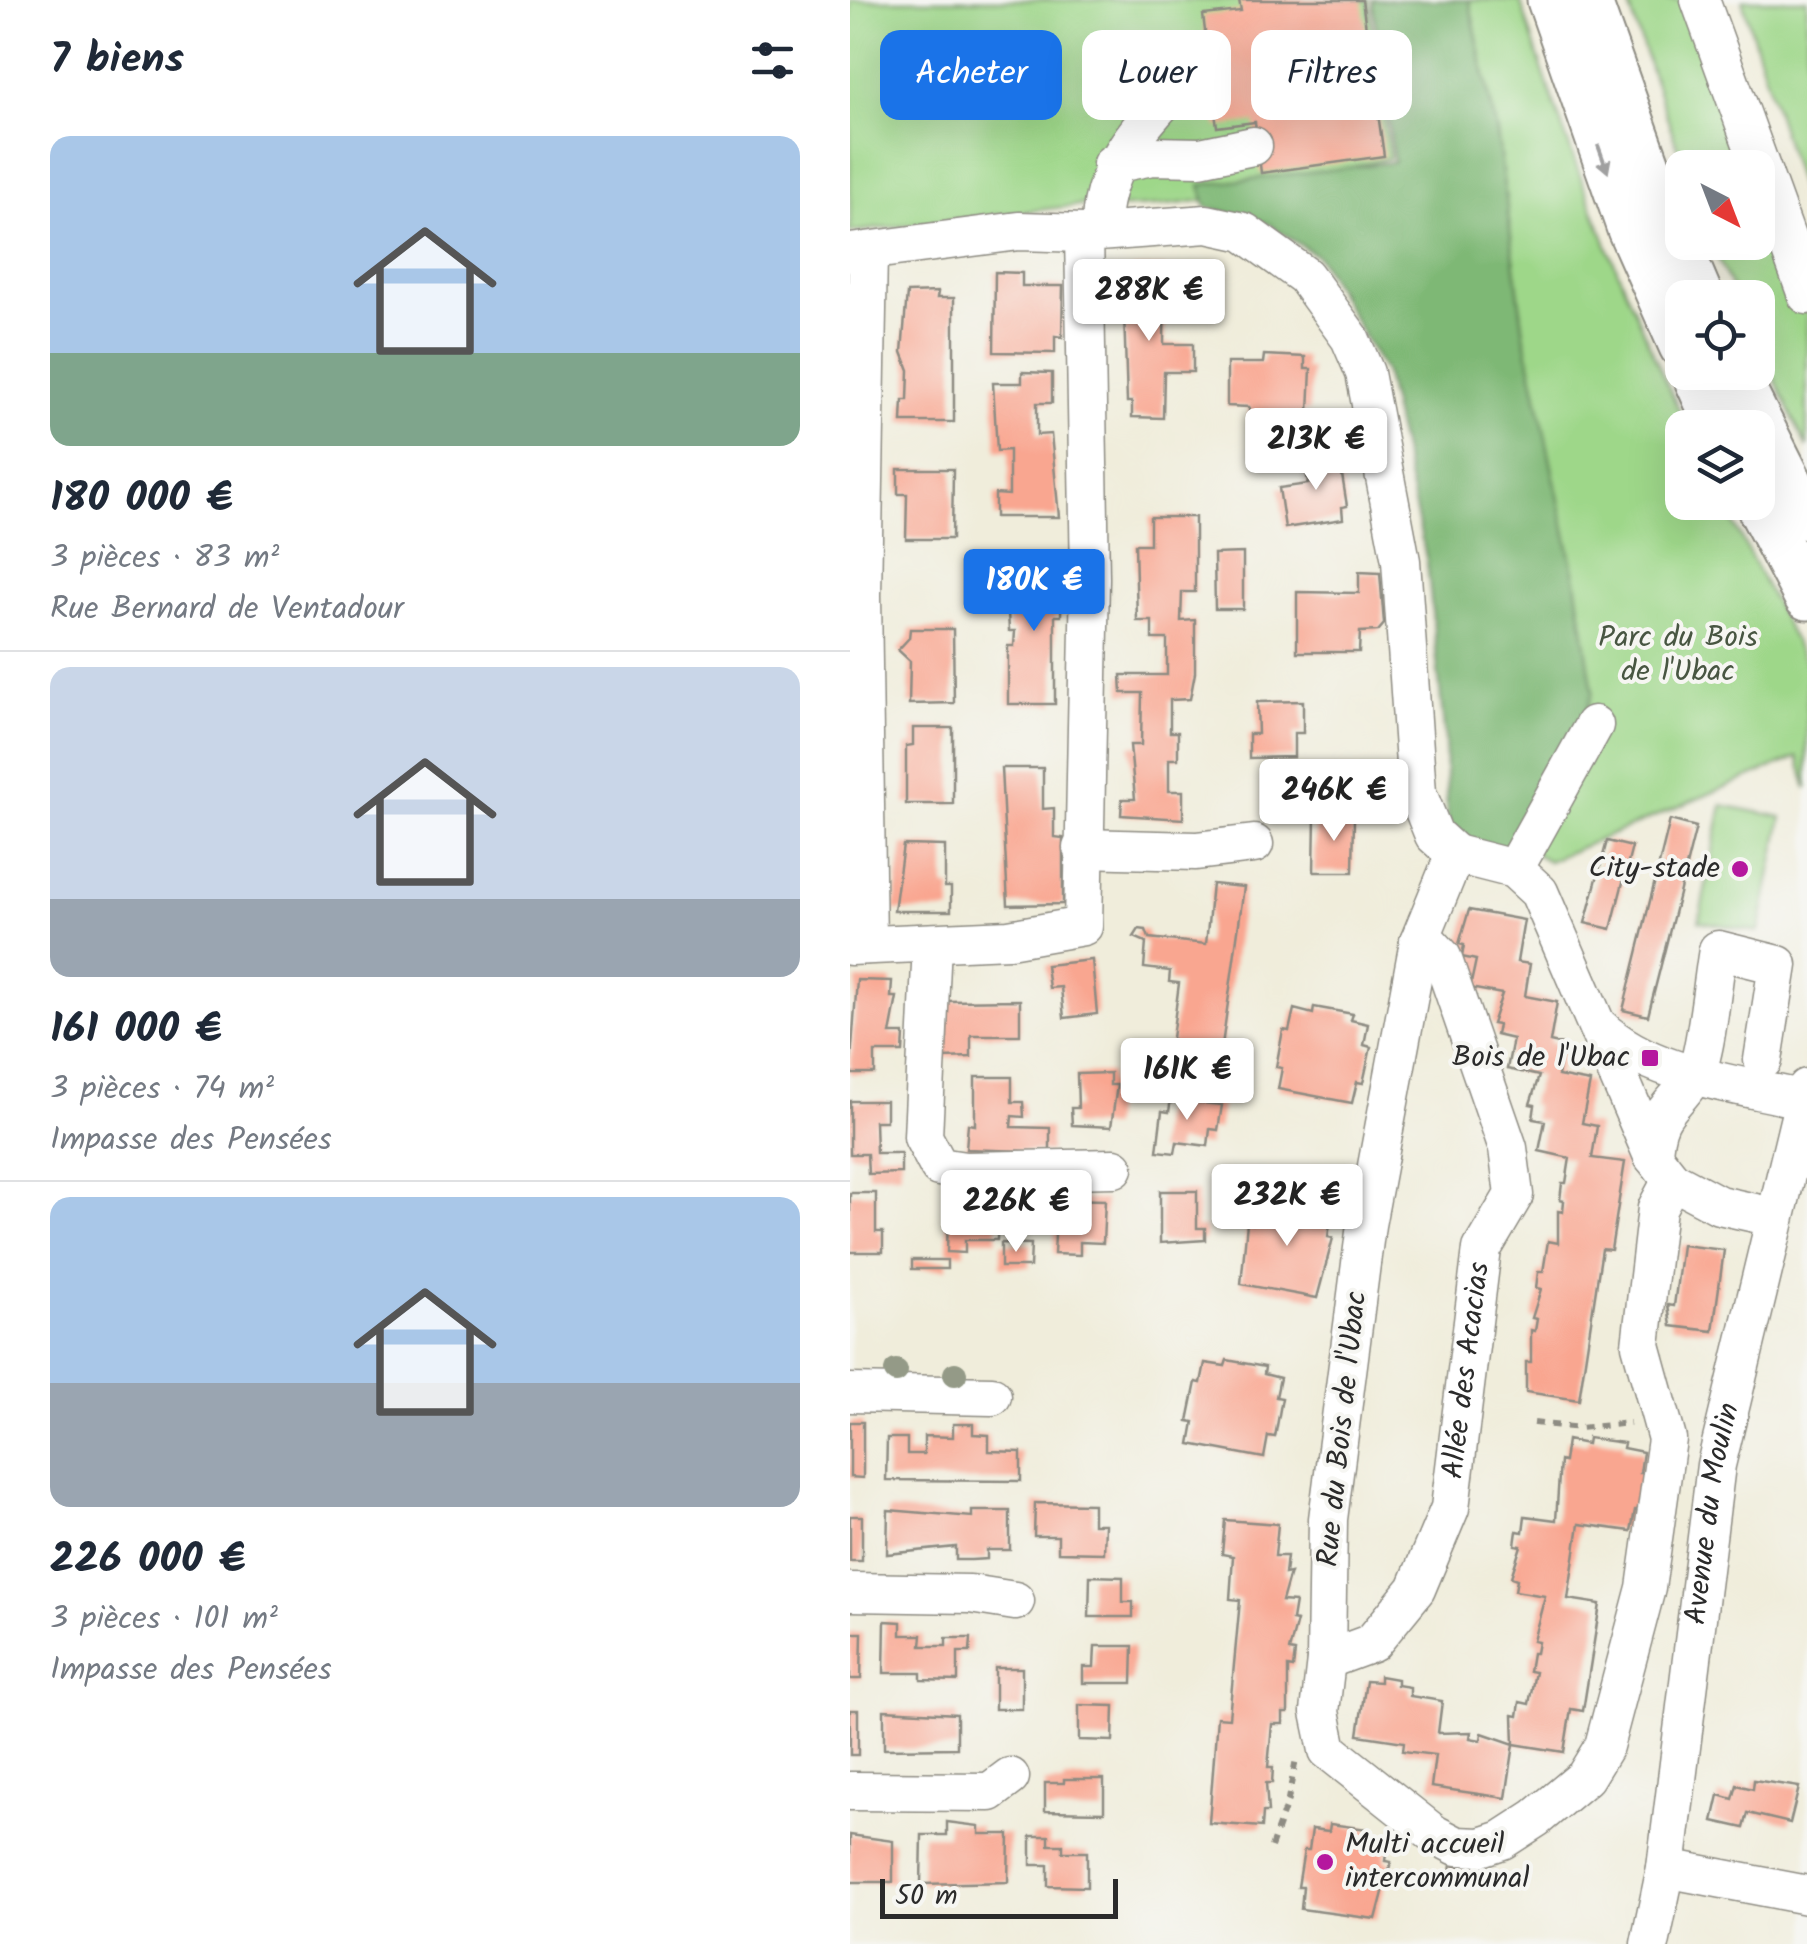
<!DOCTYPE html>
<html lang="fr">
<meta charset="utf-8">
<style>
body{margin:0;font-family:Kalam,sans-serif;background:#f2f2f3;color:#1f2937;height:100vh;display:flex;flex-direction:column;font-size:38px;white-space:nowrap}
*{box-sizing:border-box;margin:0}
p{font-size:32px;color:#747a83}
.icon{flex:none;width:55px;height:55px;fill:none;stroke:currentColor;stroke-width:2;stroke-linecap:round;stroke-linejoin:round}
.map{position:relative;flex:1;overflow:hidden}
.side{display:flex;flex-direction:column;background:#fff;width:850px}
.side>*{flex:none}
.banner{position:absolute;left:30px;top:30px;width:775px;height:90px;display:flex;gap:20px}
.needle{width:65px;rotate:138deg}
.buttons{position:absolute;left:815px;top:150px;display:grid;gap:20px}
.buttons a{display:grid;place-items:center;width:110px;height:110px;border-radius:20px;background:#fff;box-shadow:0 10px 40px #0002;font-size:50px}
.scale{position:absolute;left:30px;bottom:25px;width:238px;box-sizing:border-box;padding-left:10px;border:5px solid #2b2b2b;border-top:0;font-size:28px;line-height:35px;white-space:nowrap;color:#2b2b2b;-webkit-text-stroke:8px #f6f6f2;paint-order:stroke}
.price{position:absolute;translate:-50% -85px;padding:0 22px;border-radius:10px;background:#fff;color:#222;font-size:32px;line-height:65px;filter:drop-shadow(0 2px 5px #0008)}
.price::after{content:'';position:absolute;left:50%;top:60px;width:30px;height:22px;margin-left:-15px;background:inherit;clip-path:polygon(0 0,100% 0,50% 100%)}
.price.on{background:#1a73e8;color:#fff}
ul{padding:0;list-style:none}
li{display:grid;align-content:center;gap:20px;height:530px;padding:0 50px}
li+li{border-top:2px solid #e0e1e3}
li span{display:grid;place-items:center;height:310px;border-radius:20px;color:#555}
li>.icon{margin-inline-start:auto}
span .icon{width:180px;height:180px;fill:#fffc;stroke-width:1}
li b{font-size:42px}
h2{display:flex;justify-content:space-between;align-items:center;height:120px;padding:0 50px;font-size:42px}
.pill{padding:0 35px;border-radius:20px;background:#fff;box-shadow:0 10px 40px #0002;font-size:35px;line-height:90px}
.pill.on{background:#1a73e8;color:#fff}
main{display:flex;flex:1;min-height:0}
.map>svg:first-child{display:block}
</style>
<main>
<section class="side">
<h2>7 biens<svg class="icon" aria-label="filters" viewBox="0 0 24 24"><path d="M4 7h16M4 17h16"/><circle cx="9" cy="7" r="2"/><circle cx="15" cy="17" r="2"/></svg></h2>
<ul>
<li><span style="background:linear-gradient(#a9c7e8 70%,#7fa58c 0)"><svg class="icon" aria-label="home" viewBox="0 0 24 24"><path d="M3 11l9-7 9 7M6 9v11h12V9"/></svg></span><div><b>180 000 €</b><p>3 pièces · 83 m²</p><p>Rue Bernard de Ventadour</p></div></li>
<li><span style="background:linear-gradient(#c9d6e8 75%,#9aa5b1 0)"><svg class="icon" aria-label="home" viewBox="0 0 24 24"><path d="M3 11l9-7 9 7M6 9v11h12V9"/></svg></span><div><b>161 000 €</b><p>3 pièces · 74 m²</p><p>Impasse des Pensées</p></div></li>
<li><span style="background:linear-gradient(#a9c7e8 60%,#9aa5b1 0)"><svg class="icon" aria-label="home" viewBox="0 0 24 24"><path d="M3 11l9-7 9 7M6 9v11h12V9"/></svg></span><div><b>226 000 €</b><p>3 pièces · 101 m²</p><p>Impasse des Pensées</p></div></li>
</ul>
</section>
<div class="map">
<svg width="957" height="1944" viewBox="0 0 957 1944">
<rect width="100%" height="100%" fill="#f6f6f2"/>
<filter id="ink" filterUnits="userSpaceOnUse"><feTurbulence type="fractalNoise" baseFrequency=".01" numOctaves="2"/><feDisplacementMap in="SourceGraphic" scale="20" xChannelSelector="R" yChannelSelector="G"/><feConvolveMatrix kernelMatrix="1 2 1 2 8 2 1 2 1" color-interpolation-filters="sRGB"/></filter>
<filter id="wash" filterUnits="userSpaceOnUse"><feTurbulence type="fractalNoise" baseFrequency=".0048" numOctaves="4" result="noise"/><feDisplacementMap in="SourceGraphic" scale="40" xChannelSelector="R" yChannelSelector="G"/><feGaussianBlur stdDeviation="2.25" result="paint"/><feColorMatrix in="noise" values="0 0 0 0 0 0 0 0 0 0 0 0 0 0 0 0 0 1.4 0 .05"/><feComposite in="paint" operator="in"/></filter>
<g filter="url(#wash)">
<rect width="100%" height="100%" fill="#f0eddb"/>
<!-- green -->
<g fill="#9ed789" stroke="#64815a" stroke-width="2.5">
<path d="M0,0H518L540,158C441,180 334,217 232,205L0,232Z"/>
<path d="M619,0H670C715,145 772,291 837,427L832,428V502L873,503L957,666V789L948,757L698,861L672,846L674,334L647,133Z"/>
<polygon points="777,0 840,0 898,167 834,167"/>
<polygon points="892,0 957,0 957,212"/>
<polygon points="908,194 957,317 957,448 908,343 908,298 886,297 861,243 908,242"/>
<polygon points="872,805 932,817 909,932 849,921"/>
</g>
<!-- forest -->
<polygon fill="#7eb875" stroke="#547250" stroke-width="2.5" points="522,0 619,0 647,133 674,334 726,581 743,692 709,793 672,846 623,848 601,830 597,817 595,739 577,562 534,371 468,257 419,224 356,207 350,185 544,162"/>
<g id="blocks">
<!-- building -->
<g fill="#f9a690">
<polygon points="389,0 512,0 534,156 411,173 405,122 367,127 353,15 391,11"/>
<polygon points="283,268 315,268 314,344 343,344 343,372 314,372 313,418 282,417 282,402 277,402 273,283 282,284"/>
<polygon points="145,272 172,273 172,286 213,286 212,337 205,336 205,353 144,352"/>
<polygon points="88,292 87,298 104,298 104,422 52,422 53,400 58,400 59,370 52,352 57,293"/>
<polygon points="414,355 455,357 455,369 461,369 459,411 453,411 452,429 399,429 399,407 377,406 377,363 413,363"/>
<polygon points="172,372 202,373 202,403 187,403 187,435 201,434 209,517 145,517 145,494 159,495 159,450 147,451 143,383 172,383"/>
<polygon points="488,450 497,506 492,507 493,519 435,528 429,488 458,484 454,454"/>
<polygon points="48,469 103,469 102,539 56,539 57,494 48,494"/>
<polygon points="300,517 345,517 345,592 332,592 331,621 345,620 345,673 340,699 320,700 320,732 328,732 328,759 319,759 319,791 333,791 333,819 271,815 272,799 285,799 280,745 291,745 292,693 272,693 271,675 317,675 317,639 302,639 302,621 287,621 285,544 300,544"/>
<polygon points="393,553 393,609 365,609 364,554"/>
<polygon points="212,564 211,616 205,616 205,704 158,704 158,646 164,646 165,631 159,631 158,612 171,612 171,599 161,599 162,565"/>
<polygon points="509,572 530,573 534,624 528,631 510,632 509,652 447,652 447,592 509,593"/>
<polygon points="60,629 103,629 104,703 59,704 60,661 48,650 59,638"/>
<polygon points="453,701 453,733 444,733 444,757 399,758 399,734 408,734 407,702"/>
<polygon points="63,728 103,728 103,804 56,804 56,746 63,745"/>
<polygon points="151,768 193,768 193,809 204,808 204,837 213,838 213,904 158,905"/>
<polygon points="465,816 504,817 503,872 464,872"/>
<polygon points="820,820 846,827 798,1016 773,1010"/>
<polygon points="757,841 782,847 761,929 735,923"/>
<polygon points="53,845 95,846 95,887 101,887 101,911 44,911"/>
<polygon points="362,884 394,887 370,1060 395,1063 391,1089 367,1086 368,1076 310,1069 312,1053 320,1054 329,983 319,982 320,971 294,968 296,942 284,937 289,929 296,930 299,938 356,944"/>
<polygon points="619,910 674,920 667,962 680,964 675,996 707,1002 700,1042 713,1045 708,1076 740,1082 732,1123 747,1126 742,1158 775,1162 761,1250 752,1249 729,1400 676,1392 676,1362 681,1362 681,1330 685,1331 687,1319 682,1318 691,1289 686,1288 688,1272 693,1272 698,1241 708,1243 708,1211 713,1212 714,1201 710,1200 712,1183 716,1183 720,1158 689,1151 695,1121 683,1119 685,1105 680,1104 689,1076 657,1069 663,1039 646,1035 648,1025 642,1024 652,994 620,988 626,960 612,957 614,945 609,944"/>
<polygon points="242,960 247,1014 214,1018 211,987 199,988 196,965"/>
<polygon points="7,980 42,981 41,997 47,997 40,1034 54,1034 53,1052 25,1052 25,1074 0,1074"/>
<polygon points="170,1000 170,1035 121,1035 121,1057 93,1058 88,1037 97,1037 97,1001"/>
<polygon points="464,1007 503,1014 501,1020 518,1024 514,1045 521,1047 513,1083 507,1082 502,1103 428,1089 432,1068 426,1067 433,1030 439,1031 444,1009 463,1014"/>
<polygon points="260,1073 260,1085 267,1085 261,1127 222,1125 221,1108 228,1108 227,1074"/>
<polygon points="125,1077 162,1077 162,1102 173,1102 174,1117 162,1116 161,1127 200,1128 200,1152 116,1149 118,1124 125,1125"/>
<polygon points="322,1091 342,1094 342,1102 372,1105 368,1130 360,1129 358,1146 327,1142 325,1153 307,1151 312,1111 319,1112"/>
<polygon points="0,1101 36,1101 36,1121 25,1121 26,1153 51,1153 51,1173 18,1174 17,1154 0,1154"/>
<polygon points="310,1191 347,1191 347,1228 355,1228 355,1240 310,1243"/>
<polygon points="0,1193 26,1193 26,1232 33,1232 33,1252 0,1252"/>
<polygon points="105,1198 148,1199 147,1240 115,1240 115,1253 97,1252 98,1212 104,1212"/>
<polygon points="212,1199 255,1200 253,1243 230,1242 230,1255 204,1254 206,1216 211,1216"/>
<polygon points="428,1200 467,1208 466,1214 481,1217 478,1237 483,1238 467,1298 391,1284 397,1223 402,1224 406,1203 426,1207"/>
<polygon points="151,1243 181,1244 180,1267 151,1267"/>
<polygon points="832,1245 874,1250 863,1331 821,1326 818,1305 824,1306"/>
<rect x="62" y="1260" width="35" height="9"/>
<polygon points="377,1360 415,1367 414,1374 430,1378 426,1397 432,1398 425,1437 418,1436 414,1458 340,1444 344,1422 338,1421 346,1382 351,1383 355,1363 375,1366"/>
<polygon points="0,1422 13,1422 13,1478 0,1477"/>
<polygon points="103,1424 123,1424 123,1434 139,1435 139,1451 171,1452 171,1481 36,1480 37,1438 57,1438 57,1454 74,1454 74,1436 103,1437"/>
<polygon points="738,1438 774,1443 773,1448 793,1452 790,1473 795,1473 790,1510 785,1510 781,1531 729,1524 718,1599 750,1604 733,1711 721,1709 714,1752 664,1744 656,1798 581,1787 585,1755 553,1751 554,1742 508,1735 516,1681 530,1682 530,1676 547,1679 547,1685 560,1687 560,1696 592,1701 588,1733 621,1732 620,1738 631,1740 632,1733 664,1744 663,1715 668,1716 670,1702 679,1704 685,1672 679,1671 682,1653 686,1653 688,1642 683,1641 695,1596 665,1591 667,1579 661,1577 671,1546 665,1545 667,1531 673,1532 675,1516 706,1520 710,1461 714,1462 717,1440 737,1444"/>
<polygon points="185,1503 243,1504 243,1524 255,1524 254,1553 208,1552 208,1536 184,1536"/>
<polygon points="38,1510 122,1517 122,1511 160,1511 160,1550 137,1550 137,1559 121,1560 106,1560 106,1547 37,1554"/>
<rect x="0" y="1516" width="12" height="45"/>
<polygon points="375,1520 428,1524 425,1556 437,1556 435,1574 440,1573 432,1601 445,1602 442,1620 447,1621 439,1651 445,1652 443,1668 438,1667 438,1713 433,1713 433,1724 422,1724 418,1767 423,1767 422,1783 416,1783 418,1812 413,1812 412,1827 359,1823 367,1717 379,1718 390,1600 380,1599 383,1556 372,1554"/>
<polygon points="240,1576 273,1577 273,1602 283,1602 283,1617 239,1617"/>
<polygon points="35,1621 51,1622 51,1635 72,1635 71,1646 96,1646 96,1638 121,1638 120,1652 108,1652 108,1681 71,1680 71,1673 34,1673"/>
<polygon points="0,1633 12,1633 11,1679 0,1679"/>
<polygon points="245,1646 283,1646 282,1683 233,1683 233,1667 244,1667"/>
<rect x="145" y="1668" width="27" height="41"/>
<polygon points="229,1705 264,1706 263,1741 229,1740"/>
<rect x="0" y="1710" width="8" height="45"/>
<polygon points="34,1710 107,1714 107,1748 34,1749"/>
<polygon points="214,1779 254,1779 254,1812 195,1811 195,1783 214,1783"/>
<polygon points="904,1780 949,1787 940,1823 898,1813 894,1828 863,1821 869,1795 883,1799 887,1785 903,1789"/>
<polygon points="97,1822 129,1826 129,1834 159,1834 158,1882 71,1884 72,1835 97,1835"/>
<polygon points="480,1824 518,1829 518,1837 538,1839 535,1861 541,1862 526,1919 451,1909 453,1887 448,1887 454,1850 459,1850 462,1829 479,1831"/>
<polygon points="0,1835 43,1841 43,1882 0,1882"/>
<polygon points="181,1836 199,1836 199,1845 213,1845 213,1852 237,1852 237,1887 198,1886 198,1865 181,1865"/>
<polygon points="601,1865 618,1869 615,1884 599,1880"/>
</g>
</g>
</g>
<g filter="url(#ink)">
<use href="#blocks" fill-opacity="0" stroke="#8e8c83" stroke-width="2.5"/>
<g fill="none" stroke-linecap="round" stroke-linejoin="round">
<defs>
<g id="minor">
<polyline points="850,0 957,295"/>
<polyline points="262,164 302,156 350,157 403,146"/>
<path d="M251,231C249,158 305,114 349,61"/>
<polyline points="0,253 169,231 234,233 357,224 394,232 455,276 500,338 515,373 551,561 567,793 584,835 605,854"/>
<polyline points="232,848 346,851 404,844"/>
<polyline points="605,854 569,942 516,1225 478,1519 476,1660 470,1712 478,1750 584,1834 607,1846 631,1847 652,1840 686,1818 735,1777 754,1746 796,1588 817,1439 791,1345 807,1208 822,1180"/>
<polyline points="605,854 664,869 689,892 803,1156 822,1180 869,1205 923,1217"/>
<polyline points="664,869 744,725"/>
<polyline points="82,943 73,1137 89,1167 115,1171 264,1168"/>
<polyline points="17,945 12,595 18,252"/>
<polyline points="0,946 159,939 233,926 240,578 234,233"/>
<path d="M749,1027C800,1076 888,1084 954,1100"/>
<path d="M803,1156C805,1107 824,1109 845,1074C856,1056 863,976 868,950L928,965L913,1060"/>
<polyline points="0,1393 142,1396"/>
<polyline points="0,1592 120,1594 165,1601"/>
<path id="s1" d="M476,1660L522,1643L566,1589L600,1508L632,1249L664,1195L658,1148L592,957L581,945L569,942"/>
<polyline points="0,1791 140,1792 160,1777"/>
<polyline points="816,1868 957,1895"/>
<path id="s2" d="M800,1944L816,1868L866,1465L957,1088"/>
</g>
<g id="major">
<polyline points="700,0 780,229 832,346"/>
<polyline points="738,0 811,204 851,298"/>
<polyline points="844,372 869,428"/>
<polyline points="884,372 957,517"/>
<polyline points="907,502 957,597"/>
</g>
</defs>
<!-- minor casing -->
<use href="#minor" stroke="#8e8c83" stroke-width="41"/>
<!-- major casing -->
<use href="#major" stroke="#8e8c83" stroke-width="49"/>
<!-- path -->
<g stroke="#8e8c83" stroke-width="6" stroke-dasharray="8 8" stroke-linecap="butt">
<polyline points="684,1423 730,1428 780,1423"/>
<polyline points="421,1847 438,1800 446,1759"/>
</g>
<!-- minor -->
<use href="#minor" stroke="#fff" stroke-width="38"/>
<!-- major -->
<use href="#major" stroke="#fff" stroke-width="45"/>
</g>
<!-- trees -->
<g fill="#949a87">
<circle cx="46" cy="1371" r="12"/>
<circle cx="105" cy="1374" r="12"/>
</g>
<!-- one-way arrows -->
<defs><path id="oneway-solid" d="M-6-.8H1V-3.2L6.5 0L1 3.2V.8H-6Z" transform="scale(2.5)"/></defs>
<use fill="#a0a0a0" href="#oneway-solid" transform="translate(753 159) rotate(70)"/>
</g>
<!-- markers -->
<g fill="#b5179e" stroke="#f6f6f2" stroke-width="4">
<circle cx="890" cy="869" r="10"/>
<rect x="790" y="1048" width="20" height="20" rx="5"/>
<circle cx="475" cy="1862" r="10"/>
</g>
<g text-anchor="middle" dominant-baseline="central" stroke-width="8" stroke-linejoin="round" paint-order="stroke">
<!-- park labels -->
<g font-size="30" fill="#485642" stroke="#f6f6f2">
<text x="828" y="638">Parc du Bois<tspan x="828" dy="34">de l'Ubac</tspan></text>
</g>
<!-- poi labels -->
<g font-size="30" fill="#2b2b2b" stroke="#f6f6f2" text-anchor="end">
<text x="870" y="869">City-stade</text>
<text x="780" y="1058">Bois de l'Ubac</text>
<text x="495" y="1845" text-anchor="start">Multi accueil<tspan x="495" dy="34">intercommunal</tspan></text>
</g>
<!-- street labels -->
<g font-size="30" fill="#2b2b2b" stroke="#f6f6f2">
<text stroke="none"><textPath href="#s1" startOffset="345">Allée des Acacias</textPath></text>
<text transform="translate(493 1429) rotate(-84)">Rue du Bois de l'Ubac</text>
<text stroke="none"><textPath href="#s2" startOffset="435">Avenue du Moulin</textPath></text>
</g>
</g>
</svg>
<div class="buttons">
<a><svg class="needle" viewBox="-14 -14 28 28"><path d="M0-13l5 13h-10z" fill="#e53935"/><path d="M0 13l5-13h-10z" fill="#747a83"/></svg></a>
<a><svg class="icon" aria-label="locate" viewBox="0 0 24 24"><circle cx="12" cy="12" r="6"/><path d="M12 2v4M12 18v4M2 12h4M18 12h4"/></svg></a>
<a><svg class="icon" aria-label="layers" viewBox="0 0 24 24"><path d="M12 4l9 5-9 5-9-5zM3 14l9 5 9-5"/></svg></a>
</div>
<div class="scale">50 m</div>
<b class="price" style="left:299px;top:344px">288K €</b>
<b class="price" style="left:466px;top:493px">213K €</b>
<b class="price on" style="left:184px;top:634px">180K €</b>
<b class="price" style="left:484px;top:844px">246K €</b>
<b class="price" style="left:337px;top:1123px">161K €</b>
<b class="price" style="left:437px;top:1249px">232K €</b>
<b class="price" style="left:166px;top:1255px">226K €</b>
<div class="banner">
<a class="pill on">Acheter</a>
<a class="pill">Louer</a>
<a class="pill">Filtres</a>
</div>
</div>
</main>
